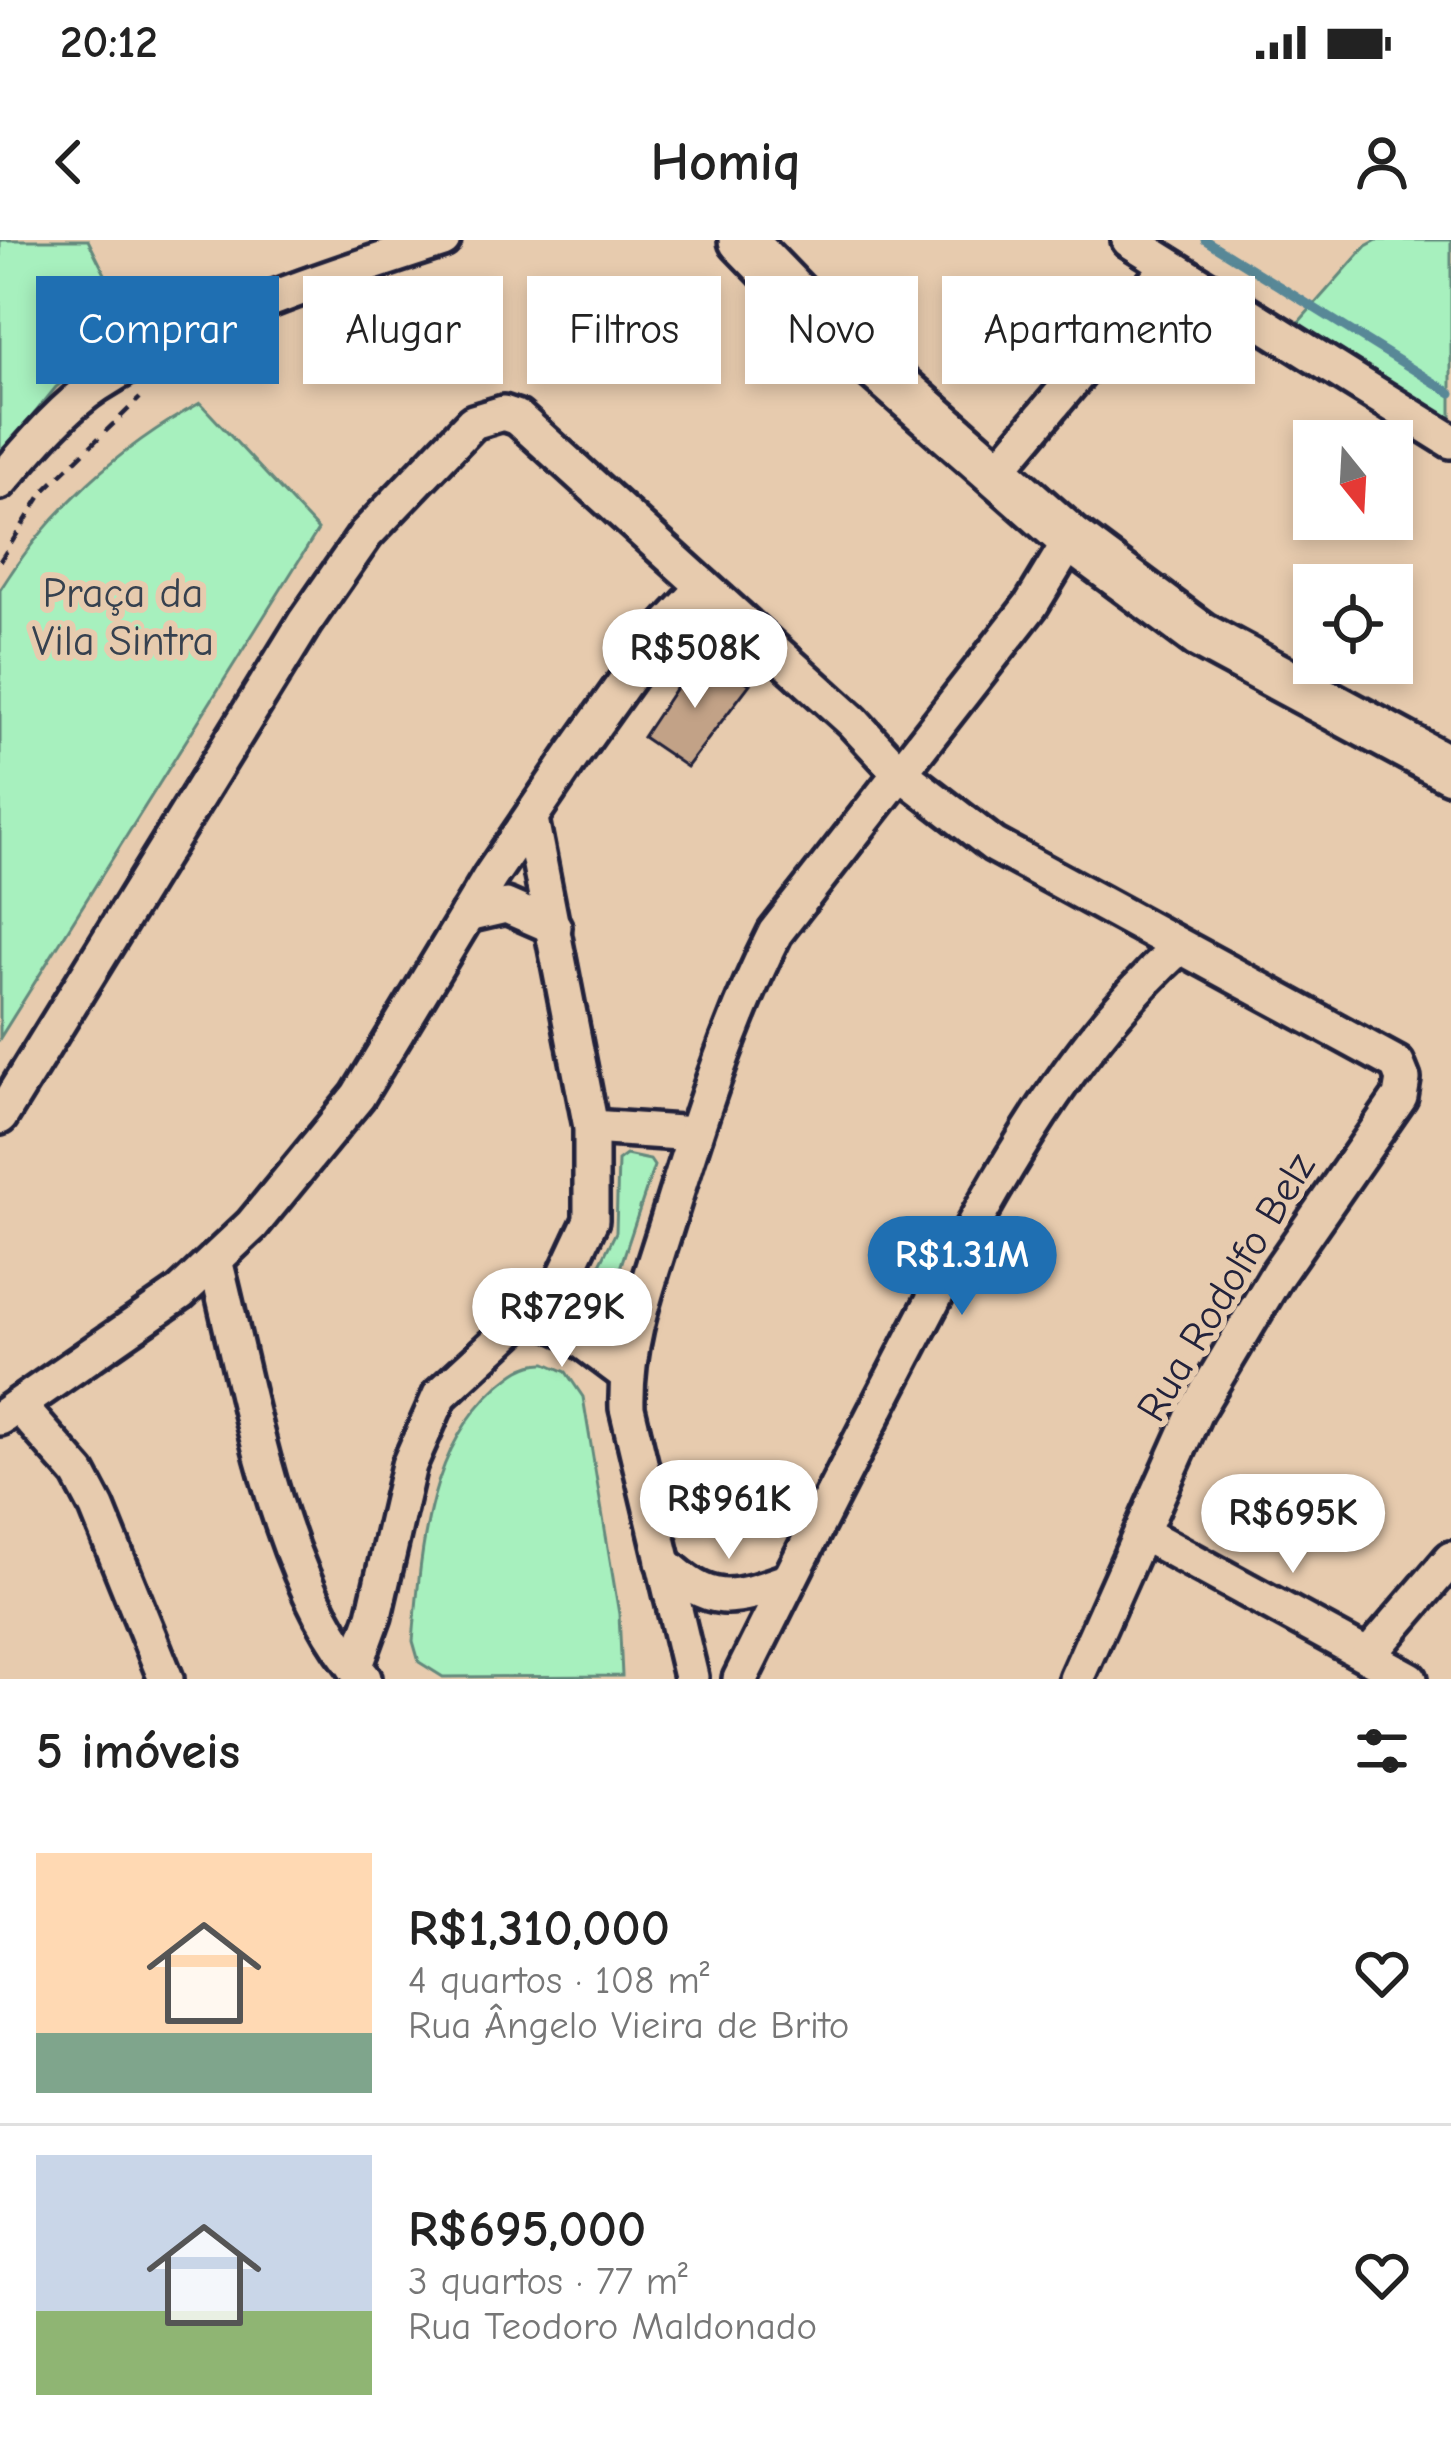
<!DOCTYPE html>
<html lang="pt">
<meta charset="utf-8">
<style>
body{margin:0;font-family:"Comic Neue",sans-serif;background:#f2f2f2;color:#222;height:100vh;display:flex;flex-direction:column;font-size:45px;white-space:nowrap}
*{box-sizing:border-box;margin:0}
p{font-size:39px;color:#767676}
.icon{flex:none;width:66px;height:66px;fill:none;stroke:currentColor;stroke-width:2;stroke-linecap:round;stroke-linejoin:round}
.map{position:relative;height:1439px;overflow:hidden}
.panel{display:flex;flex-direction:column;background:#fff;flex:1}
.panel>*{flex:none}
.guide{position:absolute;left:36px;top:36px;width:1380px;height:108px;display:flex;gap:24px}
.needle{width:78px;rotate:162deg}
.controls{position:absolute;left:1293px;top:180px;display:grid;gap:24px}
.controls a{display:grid;place-items:center;width:120px;height:120px;border-radius:0px;background:#fff;box-shadow:0 6px 18px #0003;font-size:60px}
.price{position:absolute;translate:-50% -102px;padding:0 27px;border-radius:42px;background:#fff;color:#222;font-size:39px;line-height:78px;filter:drop-shadow(0 3px 6px #0008)}
.price::after{content:'';position:absolute;left:50%;top:72px;width:36px;height:27px;margin-left:-18px;background:inherit;clip-path:polygon(0 0,100% 0,50% 100%)}
.price.on{background:#1f6fb2;color:#fff}
ul{padding:0;list-style:none}
li{display:flex;align-items:center;gap:36px;height:300px;padding:0 36px}
li+li{border-top:3px solid #e0e0e0}
li span{display:grid;place-items:center;flex:none;width:336px;height:240px;border-radius:0px;color:#555}
li>.icon{margin-inline-start:auto}
span .icon{width:144px;height:144px;fill:#fffc;stroke-width:1}
li b{font-size:51px}
h2{display:flex;justify-content:space-between;align-items:center;height:144px;padding:0 36px;font-size:51px}
.pill{padding:0 42px;border-radius:0px;background:#fff;box-shadow:0 6px 18px #0003;font-size:42px;line-height:108px}
.pill.on{background:#1f6fb2;color:#fff}
.status{display:flex;justify-content:space-between;align-items:center;height:84px;padding:0 60px;background:#fff;direction:ltr}
.status svg{height:33px;fill:currentColor}
header{display:flex;justify-content:space-between;align-items:center;height:156px;padding:0 36px;background:#fff;font-size:54px;font-weight:600}
.map>svg:first-child{display:block}
</style>
<div class="status"><b>20:12</b><svg viewBox="0 0 49 12"><path d="M0 12V9h3v3zM5 12V6h3v6zM10 12V3h3v9zM15 12V0h3v12zM26 1h20v11H26zM47 4h2v5h-2z"/></svg></div>
<header><svg class="icon" aria-label="back" viewBox="0 0 24 24"><path d="M15 5l-7 7 7 7"/></svg>Homiq<svg class="icon" aria-label="person" viewBox="0 0 24 24"><circle cx="12" cy="8" r="4"/><path d="M4 21q1-7 8-7t8 7"/></svg></header>
<div class="map">
<svg width="1451" height="1439" viewBox="0 0 1451 1439">
<rect width="100%" height="100%" fill="#e7cbae"/>
<filter id="ink" filterUnits="userSpaceOnUse"><feTurbulence type="fractalNoise" baseFrequency=".00833" numOctaves="2"/><feDisplacementMap in="SourceGraphic" scale="24" xChannelSelector="R" yChannelSelector="G"/><feConvolveMatrix kernelMatrix="1 2 1 2 8 2 1 2 1" color-interpolation-filters="sRGB"/></filter>
<g filter="url(#ink)">
<!-- green -->
<g fill="#a7f0be" stroke="#64897c" stroke-width="3">
<polygon points="0,0 88,0 132,88 56,147 0,216"/>
<polygon points="1377,0 1451,0 1451,195 1297,84 1366,6"/>
<path d="M200,163L318,290L0,798V350C49,271 119,207 200,163Z"/>
<polygon points="626,915 650,920 654,926 608,1064 596,1076 581,1063 616,992 618,921"/>
<path d="M546,1123L566,1132L583,1157L619,1374L622,1436L443,1437L419,1422L413,1401C421,1312 427,1210 497,1147C511,1135 526,1122 546,1123Z"/>
</g>
<g fill="none" stroke-linecap="round" stroke-linejoin="round">
<!-- stream -->
<polyline stroke="#588897" stroke-width="9" points="1205,0 1451,153"/>
</g>
<!-- building -->
<polygon fill="#c2a287" stroke="#22223b" stroke-width="3" points="715,424 750,444 687,527 643,497 683,437 695,427"/>
<g fill="none" stroke-linecap="round" stroke-linejoin="round">
<defs>
<g id="street">
<polyline points="1129,0 1451,201"/>
<polyline points="996,232 1169,26"/>
<path d="M0,242C27,211 62,168 97,145C202,78 325,38 443,0"/>
<polyline points="467,675 506,666 554,687"/>
<polyline points="0,877 305,382 366,294 473,182 503,173 518,178 852,481 898,531 994,605 1397,824 1403,839 1400,857 1278,1033 1195,1172 1076,1439"/>
<polyline points="591,887 695,894"/>
<path d="M216,1024C248,1149 277,1342 364,1438"/>
<polyline points="531,1073 567,1090 626,1134"/>
<polyline points="21,1168 79,1234 97,1268 166,1439"/>
<polyline points="0,1178 180,1053 252,985 358,856 490,637 573,515 657,397 704,347"/>
<polyline points="1142,1293 1410,1439"/>
<path d="M663,1322C711,1367 730,1361 789,1340"/>
<polyline points="1368,1416 1451,1319"/>
<polyline points="355,1428 374,1376 409,1225 440,1155 562,1042 591,980 591,887 532,584"/>
<path d="M691,1437L627,1168C625,1102 649,1042 668,980C698,883 729,784 775,693L1031,365L1071,299"/>
<path d="M740,1439C794,1330 849,1222 905,1114C980,970 1057,819 1178,708"/>
</g>
<polyline id="secondary" points="742,0 800,60 1071,299 1200,395 1451,530"/>
</defs>
<!-- street casing -->
<use href="#street" stroke="#22223b" stroke-width="42"/>
<!-- secondary casing -->
<use href="#secondary" stroke="#22223b" stroke-width="54"/>
<!-- path -->
<polyline stroke="#22223b" stroke-width="4.5" stroke-dasharray="12 9" stroke-linecap="butt" points="0,321 44,251 140,158"/>
<!-- street -->
<use href="#street" stroke="#e7cbae" stroke-width="33"/>
<!-- secondary -->
<use href="#secondary" stroke="#e7cbae" stroke-width="45"/>
</g>
</g>
<g text-anchor="middle" dominant-baseline="central" stroke-width="12" stroke-linejoin="round" paint-order="stroke">
<!-- park labels -->
<g font-size="42" fill="#36414f" stroke="#e7cbae">
<text x="123" y="353">Praça da<tspan x="123" dy="48">Vila Sintra</tspan></text>
</g>
<!-- street labels -->
<g font-size="42" fill="#22223b" stroke="#e7cbae">
<text transform="translate(1226 1047) rotate(-59)">Rua Rodolfo Belz</text>
</g>
</g>
</svg>
<div class="controls">
<a><svg class="needle" viewBox="-14 -14 28 28"><path d="M0-13l5 13h-10z" fill="#e53935"/><path d="M0 13l5-13h-10z" fill="#767676"/></svg></a>
<a><svg class="icon" aria-label="locate" viewBox="0 0 24 24"><circle cx="12" cy="12" r="6"/><path d="M12 2v4M12 18v4M2 12h4M18 12h4"/></svg></a>
</div>
<b class="price" style="left:695px;top:471px">R$508K</b>
<b class="price on" style="left:962px;top:1078px">R$1.31M</b>
<b class="price" style="left:562px;top:1130px">R$729K</b>
<b class="price" style="left:729px;top:1322px">R$961K</b>
<b class="price" style="left:1293px;top:1336px">R$695K</b>
<div class="guide">
<a class="pill on">Comprar</a>
<a class="pill">Alugar</a>
<a class="pill">Filtros</a>
<a class="pill">Novo</a>
<a class="pill">Apartamento</a>
</div>
</div>
<section class="panel">
<h2>5 imóveis<svg class="icon" aria-label="filters" viewBox="0 0 24 24"><path d="M4 7h16M4 17h16"/><circle cx="9" cy="7" r="2"/><circle cx="15" cy="17" r="2"/></svg></h2>
<ul>
<li><span style="background:linear-gradient(#ffd9b3 75%,#7fa58c 0)"><svg class="icon" aria-label="home" viewBox="0 0 24 24"><path d="M3 11l9-7 9 7M6 9v11h12V9"/></svg></span><div><b>R$1,310,000</b><p>4 quartos · 108 m²</p><p>Rua Ângelo Vieira de Brito</p></div><svg class="icon" aria-label="heart" viewBox="0 0 24 24"><path d="M12 20l-8-8c-3-5 5-10 8-4 3-6 11-1 8 4z"/></svg></li>
<li><span style="background:linear-gradient(#c9d6e8 65%,#8fb573 0)"><svg class="icon" aria-label="home" viewBox="0 0 24 24"><path d="M3 11l9-7 9 7M6 9v11h12V9"/></svg></span><div><b>R$695,000</b><p>3 quartos · 77 m²</p><p>Rua Teodoro Maldonado</p></div><svg class="icon" aria-label="heart" viewBox="0 0 24 24"><path d="M12 20l-8-8c-3-5 5-10 8-4 3-6 11-1 8 4z"/></svg></li>
</ul>
</section>
